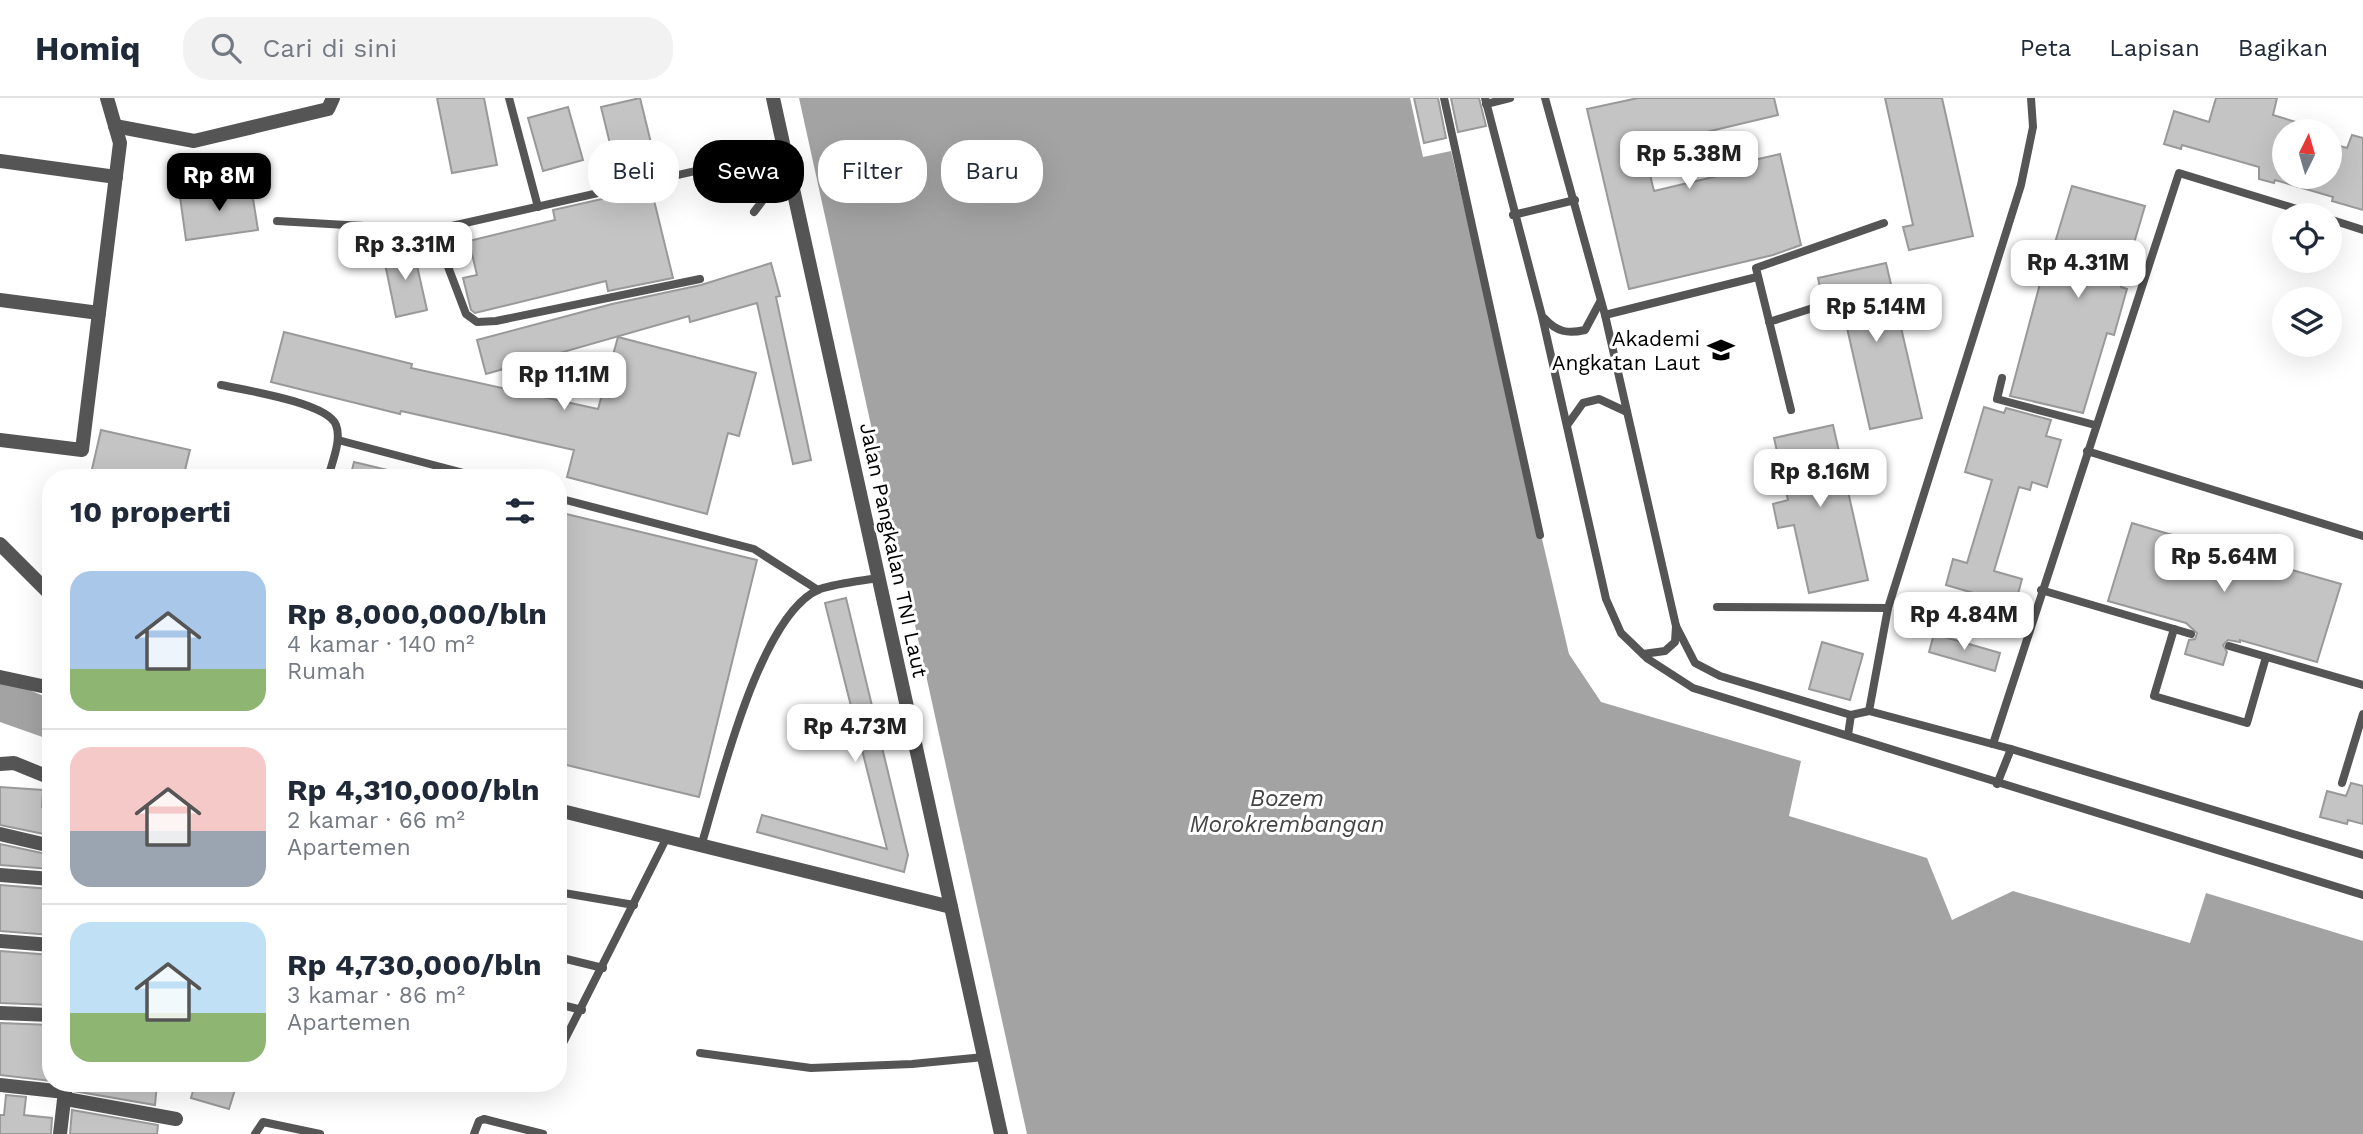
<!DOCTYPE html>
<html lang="id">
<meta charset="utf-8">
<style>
body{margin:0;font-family:"Work Sans",sans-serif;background:#f2f2f3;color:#1f2937;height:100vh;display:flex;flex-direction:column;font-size:26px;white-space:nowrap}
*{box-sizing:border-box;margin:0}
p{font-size:23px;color:#747a83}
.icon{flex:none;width:38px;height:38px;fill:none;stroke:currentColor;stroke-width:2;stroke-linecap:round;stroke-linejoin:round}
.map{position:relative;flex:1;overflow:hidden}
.details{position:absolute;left:42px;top:371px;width:525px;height:623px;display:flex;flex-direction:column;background:#fff;border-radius:28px;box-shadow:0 7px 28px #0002}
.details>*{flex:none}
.top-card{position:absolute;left:588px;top:42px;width:665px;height:63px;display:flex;gap:14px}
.needle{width:46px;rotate:5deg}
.buttons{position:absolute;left:2272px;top:21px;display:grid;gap:14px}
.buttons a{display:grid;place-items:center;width:70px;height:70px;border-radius:50%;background:#fff;box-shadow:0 7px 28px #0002;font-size:35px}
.price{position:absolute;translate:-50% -60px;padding:0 16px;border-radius:14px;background:#fff;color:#222;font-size:23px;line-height:46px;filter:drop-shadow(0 2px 4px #0008)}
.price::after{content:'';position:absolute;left:50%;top:42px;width:21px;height:16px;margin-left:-10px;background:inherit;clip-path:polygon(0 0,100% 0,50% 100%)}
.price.selected{background:#000;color:#fff}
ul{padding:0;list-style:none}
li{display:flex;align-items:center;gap:21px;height:175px;padding:0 28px}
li+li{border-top:2px solid #e0e1e3}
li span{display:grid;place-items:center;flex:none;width:196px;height:140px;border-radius:21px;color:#555}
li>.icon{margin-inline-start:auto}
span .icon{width:84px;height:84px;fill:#fffc;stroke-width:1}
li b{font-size:30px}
h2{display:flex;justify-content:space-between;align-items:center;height:84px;padding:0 28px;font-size:30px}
.chip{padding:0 24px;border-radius:28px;background:#fff;box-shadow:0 7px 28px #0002;font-size:24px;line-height:63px}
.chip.selected{background:#000;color:#fff}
header{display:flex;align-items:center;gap:42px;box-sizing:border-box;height:98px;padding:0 35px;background:#fff;border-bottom:2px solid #e0e1e3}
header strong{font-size:33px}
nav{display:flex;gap:38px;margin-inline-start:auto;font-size:24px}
.search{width:490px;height:63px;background:#f2f2f3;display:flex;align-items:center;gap:18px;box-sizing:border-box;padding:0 24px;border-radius:28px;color:#747a83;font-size:26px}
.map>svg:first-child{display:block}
</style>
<header>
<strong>Homiq</strong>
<div class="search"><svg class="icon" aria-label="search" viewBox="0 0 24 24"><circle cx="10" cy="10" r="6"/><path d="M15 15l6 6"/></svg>Cari di sini</div>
<nav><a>Peta</a><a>Lapisan</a><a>Bagikan</a></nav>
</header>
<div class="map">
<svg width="2363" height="1036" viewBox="0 0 2363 1036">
<rect width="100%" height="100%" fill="#fff"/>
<!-- water -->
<g fill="#a3a3a3">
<polygon points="799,0 1410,0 1423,59 1451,53 1569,556 1601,604 1801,663 1789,718 1927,760 1952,822 2013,793 2190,845 2206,795 2363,843 2363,1036 1027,1036"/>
<polygon points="0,580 51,601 51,642 0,624"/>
</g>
<!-- building -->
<g fill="#c4c4c4" stroke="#999" stroke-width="2">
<polygon points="437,0 484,0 497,67 452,75"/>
<polygon points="640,0 653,53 614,62 601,9"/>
<polygon points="1414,0 1438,0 1446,40 1424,45"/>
<polygon points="1451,0 1479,0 1486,28 1458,34"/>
<polygon points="1638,0 1774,0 1778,17 1643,49 1654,93 1747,71 1745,64 1780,56 1801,147 1773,157 1629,191 1587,11"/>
<polygon points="1885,0 1942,0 1973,138 1909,152 1903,129 1913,127"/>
<polygon points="2216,0 2277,0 2273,17 2316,30 2315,33 2284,33 2284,79 2329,79 2329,45 2347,50 2352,37 2363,40 2363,112 2332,103 2333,99 2275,82 2274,85 2259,81 2259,69 2182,47 2181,51 2164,46 2174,13 2209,24"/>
<polygon points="568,9 583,62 543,73 528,20"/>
<polygon points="251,88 258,132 186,142 180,99"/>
<polygon points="2072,88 2145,108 2121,189 2127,191 2114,237 2107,235 2083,315 2010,298 2045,167 2048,168"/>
<polygon points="651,90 673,180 608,193 606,183 475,215 471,212 463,180 477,177 469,143 555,122 553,112"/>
<polygon points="413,150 427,212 396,219 383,156"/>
<polygon points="771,165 780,198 776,199 811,362 793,366 757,205 690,224 689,218 486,276 477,242 612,206 701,187"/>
<polygon points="1886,165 1922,320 1870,331 1840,199 1823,203 1818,180"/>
<polygon points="284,234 412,266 411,270 598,311 618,239 756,275 739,338 728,335 707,416 567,379 574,352 401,313 400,316 271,284"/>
<polygon points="1984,309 2004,315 2006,310 2051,322 2046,338 2061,342 2047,389 2032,384 2030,392 2019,389 1994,473 2022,481 2015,507 1946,487 1953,461 1967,465 1992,382 1965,374"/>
<polygon points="1833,327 1868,482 1809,495 1794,427 1778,430 1773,406 1788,402 1774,340"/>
<polygon points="101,332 190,352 183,380 90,380"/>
<polygon points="354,364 396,374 395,380 350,380"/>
<polygon points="558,414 757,462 699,699 558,665"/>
<polygon points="2132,425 2209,448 2212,438 2271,456 2268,465 2341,486 2317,564 2240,542 2240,544 2228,542 2223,547 2227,554 2223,567 2185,556 2189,542 2195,541 2197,535 2186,525 2108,503"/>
<polygon points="846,500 908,757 904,774 757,734 762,717 887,751 825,505"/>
<polygon points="1934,536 2000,555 1995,573 1929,554"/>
<polygon points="1822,544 1863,556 1850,602 1809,591"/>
<polygon points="2351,685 2363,688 2363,726 2348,722 2347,726 2320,719 2327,693 2346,698"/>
<polygon points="0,689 43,692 42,709 51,713 44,736 0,727"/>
<polygon points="0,746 51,757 51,771 0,767"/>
<polygon points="0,787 51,791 51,837 0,833"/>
<polygon points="0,853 51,857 51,907 0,905"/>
<polygon points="0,925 51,927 51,983 0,977"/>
<polygon points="71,985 157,985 155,1007 74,993"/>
<polygon points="195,985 237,985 229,1011 191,1000"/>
<polygon points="6,997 26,999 24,1017 52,1020 51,1036 0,1036 0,1017 4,1017"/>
<polygon points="72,1012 158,1027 157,1036 70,1036"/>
</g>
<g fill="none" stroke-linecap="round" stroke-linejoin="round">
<!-- lane -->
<g stroke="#555" stroke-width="8">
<polyline points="509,0 538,109"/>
<polyline points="1444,0 1540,437"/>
<polyline points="1485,0 1542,218 1606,501 1621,535 1648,561 1693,590 2363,797"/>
<polyline points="1545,0 1605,217 1676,528 1695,565 1720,578 1851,617 1869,613 2011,651 2363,757"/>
<polyline points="1486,6 1510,0"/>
<polyline points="754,114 770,93 790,76"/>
<polyline points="1513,117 1575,102"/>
<polyline points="2329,121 2363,132"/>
<polyline points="277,123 434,132 784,53"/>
<polyline points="434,132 466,216 477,224 496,223 700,181"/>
<polyline points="1605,217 1757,179"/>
<path d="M1544,220C1557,234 1567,236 1585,232L1600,204"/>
<polyline points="1769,224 1816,209"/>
<polyline points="2002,280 1997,301 2095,327"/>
<path d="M221,287C245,292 328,305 336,327C342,342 332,364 328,380"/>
<polyline points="1791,312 1756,170 1884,125"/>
<polyline points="1568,326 1583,305 1599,301 1627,314"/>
<polyline points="338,342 483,380"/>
<polyline points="2087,353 2363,438"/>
<polyline points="558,400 754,451 818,492"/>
<polyline points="2041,492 2191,536"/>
<polyline points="1717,509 1888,510"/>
<polyline points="2174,531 2154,598 2247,625 2266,559"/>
<polyline points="2229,548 2363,587"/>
<polyline points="1643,556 1665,553 1675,544 1676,528"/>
<polyline points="1869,613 1888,510 2021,87 2033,29 2031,0"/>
<polyline points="1848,637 1851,617"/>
<polyline points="1993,646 2179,75 2316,117"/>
<polyline points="2342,685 2363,616"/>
<polyline points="1997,686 2011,651"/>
<path d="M702,745C720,686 760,515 820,491C838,485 860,483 878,480"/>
<polyline points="558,794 634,807"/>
<polyline points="558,859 603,870"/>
<polyline points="558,906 582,912"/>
<polyline points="558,955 667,739"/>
<polyline points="700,955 811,970 912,966 984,959"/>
<polyline points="255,1036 263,1024 320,1036"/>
<polyline points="474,1036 479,1023 484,1021 543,1036"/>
</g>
<!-- street -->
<g stroke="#555" stroke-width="14">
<polyline points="773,0 1001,1036"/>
<polyline points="115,28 194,43 328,11 333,0"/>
<polyline points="0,63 116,79"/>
<polyline points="0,202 99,215"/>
<polyline points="0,342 82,352 120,45 107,0"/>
<polyline points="0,446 51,497"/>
<polyline points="0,579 51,590"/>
<polyline points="0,666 14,665 51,680"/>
<polyline points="558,712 951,809"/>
<polyline points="0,736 51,748"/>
<polyline points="0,777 51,781"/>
<polyline points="0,843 51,847"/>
<polyline points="0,915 51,917"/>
<polyline points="0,987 65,994"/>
<polyline points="66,1001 176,1021"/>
<polyline points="60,1036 65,993"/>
</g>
</g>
<!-- icons -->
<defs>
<symbol id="university-bare" viewBox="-9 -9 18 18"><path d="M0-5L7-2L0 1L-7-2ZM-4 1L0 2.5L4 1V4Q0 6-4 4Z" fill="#000" stroke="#fff" stroke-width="2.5" paint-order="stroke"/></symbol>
</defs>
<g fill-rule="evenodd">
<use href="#university-bare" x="1702" y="233" width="38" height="38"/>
</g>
<g text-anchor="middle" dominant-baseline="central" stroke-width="6" stroke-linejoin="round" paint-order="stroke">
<!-- poi labels -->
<g font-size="21" fill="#000" stroke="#fff" text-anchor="end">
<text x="1700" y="240">Akademi<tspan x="1700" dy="24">Angkatan Laut</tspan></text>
</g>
<!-- street labels -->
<g font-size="21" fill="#000" stroke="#fff">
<text transform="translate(894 452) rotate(78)">Jalan Pangkalan TNI Laut</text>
</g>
<!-- water labels -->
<g font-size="23" font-style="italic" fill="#444" stroke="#fff">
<text x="1287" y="700">Bozem<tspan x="1287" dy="26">Morokrembangan</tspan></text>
</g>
</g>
</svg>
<div class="buttons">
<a><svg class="needle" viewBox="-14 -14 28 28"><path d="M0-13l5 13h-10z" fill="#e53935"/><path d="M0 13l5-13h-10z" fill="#747a83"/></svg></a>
<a><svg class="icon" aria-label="locate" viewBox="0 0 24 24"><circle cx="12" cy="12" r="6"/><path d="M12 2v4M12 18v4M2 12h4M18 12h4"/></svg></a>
<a><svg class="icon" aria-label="layers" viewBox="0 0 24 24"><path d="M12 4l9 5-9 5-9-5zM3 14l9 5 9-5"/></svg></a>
</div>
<b class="price" style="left:1689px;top:93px">Rp 5.38M</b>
<b class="price selected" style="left:219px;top:115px">Rp 8M</b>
<b class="price" style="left:405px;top:184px">Rp 3.31M</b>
<b class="price" style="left:2078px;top:202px">Rp 4.31M</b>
<b class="price" style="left:1876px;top:246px">Rp 5.14M</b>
<b class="price" style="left:564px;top:314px">Rp 11.1M</b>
<b class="price" style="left:1820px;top:411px">Rp 8.16M</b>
<b class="price" style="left:2224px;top:496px">Rp 5.64M</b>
<b class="price" style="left:1964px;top:554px">Rp 4.84M</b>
<b class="price" style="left:855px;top:666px">Rp 4.73M</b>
<div class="top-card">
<a class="chip">Beli</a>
<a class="chip selected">Sewa</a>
<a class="chip">Filter</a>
<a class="chip">Baru</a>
</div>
<section class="details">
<h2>10 properti<svg class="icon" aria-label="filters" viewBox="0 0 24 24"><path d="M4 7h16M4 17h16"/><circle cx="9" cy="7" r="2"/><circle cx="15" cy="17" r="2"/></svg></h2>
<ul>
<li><span style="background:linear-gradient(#a9c7e8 70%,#8fb573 0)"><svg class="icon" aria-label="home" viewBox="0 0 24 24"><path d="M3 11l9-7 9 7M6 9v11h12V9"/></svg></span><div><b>Rp 8,000,000/bln</b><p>4 kamar · 140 m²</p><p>Rumah</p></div></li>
<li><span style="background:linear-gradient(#f6c9c9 60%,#9aa5b1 0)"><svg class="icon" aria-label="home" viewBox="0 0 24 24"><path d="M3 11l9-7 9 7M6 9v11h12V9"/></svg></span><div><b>Rp 4,310,000/bln</b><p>2 kamar · 66 m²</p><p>Apartemen</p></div></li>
<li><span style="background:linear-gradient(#bfe0f5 65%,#8fb573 0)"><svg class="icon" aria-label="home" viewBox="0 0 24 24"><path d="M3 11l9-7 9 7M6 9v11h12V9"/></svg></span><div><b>Rp 4,730,000/bln</b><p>3 kamar · 86 m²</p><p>Apartemen</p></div></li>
</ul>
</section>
</div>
